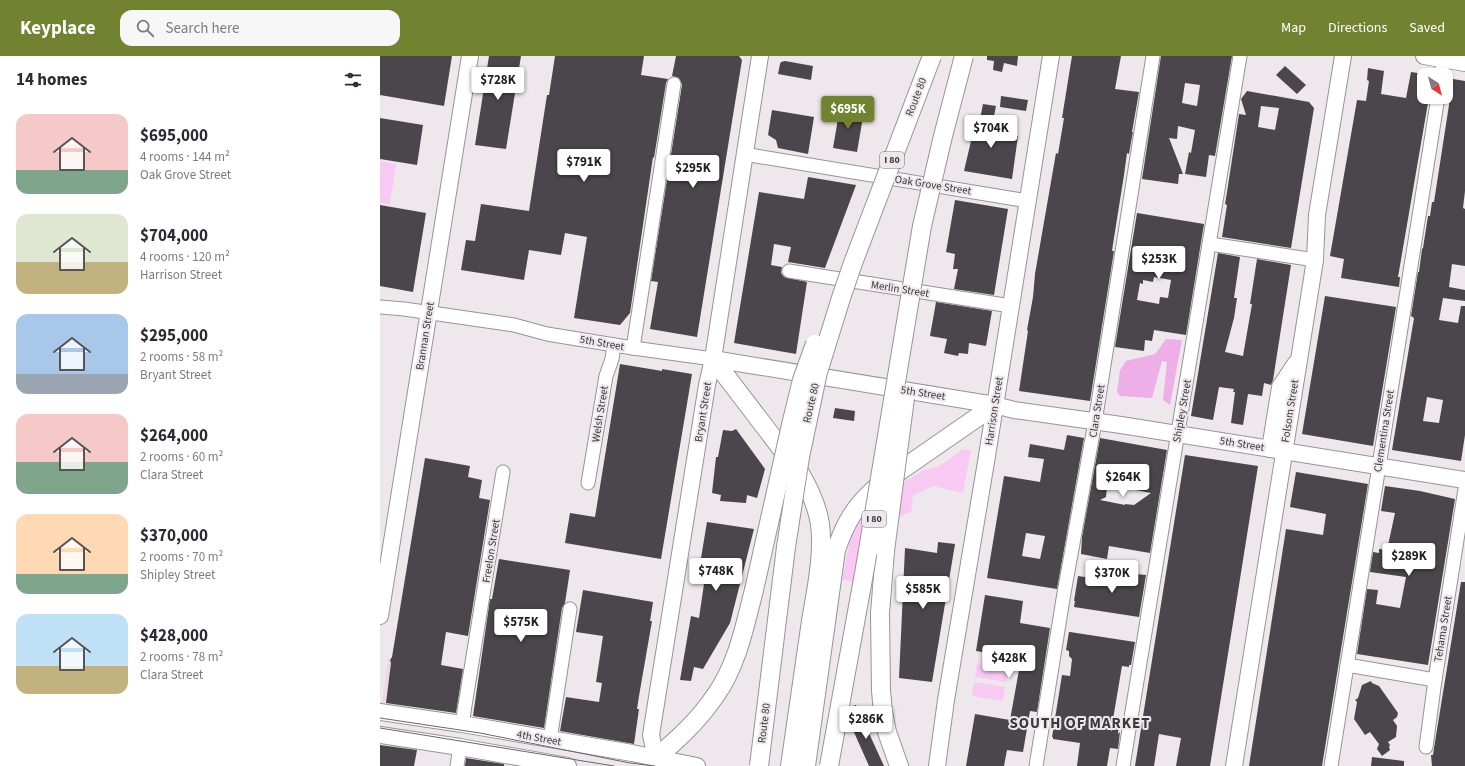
<!DOCTYPE html>
<meta charset="utf-8">
<style>
body{margin:0;font-family:"Source Sans 3",sans-serif;background:#f7f7f7;color:#2b2b33;height:100vh;display:flex;flex-direction:column;font-size:15px;white-space:nowrap}
*{box-sizing:border-box;margin:0}
p{font-size:13px;color:#7c7c81}
.icon{flex:none;width:22px;height:22px;fill:none;stroke:currentColor;stroke-width:2;stroke-linecap:round;stroke-linejoin:round}
.map{position:relative;flex:1;overflow:hidden}
.side{display:flex;flex-direction:column;background:#fff;width:380px}
.side>*{flex:none}
.needle{width:26px;rotate:144deg}
.tools{position:absolute;left:1037px;top:12px;display:grid;gap:8px}
.tools a{display:grid;place-items:center;width:36px;height:36px;border-radius:8px;background:#fff;box-shadow:0 1px 3px #0004;font-size:20px}
.price{position:absolute;translate:-50% -34px;padding:0 9px;border-radius:4px;background:#fff;color:#222;font-size:13px;line-height:26px;filter:drop-shadow(0 1px 2px #0008)}
.price::after{content:'';position:absolute;left:50%;top:24px;width:12px;height:9px;margin-left:-6px;background:inherit;clip-path:polygon(0 0,100% 0,50% 100%)}
.price.active{background:#718230;color:#fff}
ul{padding:0;list-style:none}
li{display:flex;align-items:center;gap:12px;height:100px;padding:0 16px}
li span{display:grid;place-items:center;flex:none;width:112px;height:80px;border-radius:12px;color:#555}
li>.icon{margin-inline-start:auto}
span .icon{width:48px;height:48px;fill:#fffc;stroke-width:1}
li b{font-size:17px}
h2{display:flex;justify-content:space-between;align-items:center;height:48px;padding:0 16px;font-size:17px}
header{display:flex;align-items:center;gap:24px;box-sizing:border-box;height:56px;padding:0 20px;background:#718230;color:#fff}
header strong{font-size:19px}
nav{display:flex;gap:22px;margin-inline-start:auto;font-size:14px}
.search{width:280px;height:36px;background:#f7f7f7;display:flex;align-items:center;gap:10px;box-sizing:border-box;padding:0 14px;border-radius:12px;color:#7c7c81;font-size:15px}
main{display:flex;flex:1;min-height:0}
.map>svg:first-child{display:block}
</style>
<header>
<strong>Keyplace</strong>
<div class="search"><svg class="icon" aria-label="search" viewBox="0 0 24 24"><circle cx="10" cy="10" r="6"/><path d="M15 15l6 6"/></svg>Search here</div>
<nav><a>Map</a><a>Directions</a><a>Saved</a></nav>
</header>
<main>
<section class="side">
<h2>14 homes<svg class="icon" aria-label="filters" viewBox="0 0 24 24"><path d="M4 7h16M4 17h16"/><circle cx="9" cy="7" r="2"/><circle cx="15" cy="17" r="2"/></svg></h2>
<ul>
<li><span style="background:linear-gradient(#f6c9c9 70%,#7fa58c 0)"><svg class="icon" aria-label="home" viewBox="0 0 24 24"><path d="M3 11l9-7 9 7M6 9v11h12V9"/></svg></span><div><b>$695,000</b><p>4 rooms · 144 m²</p><p>Oak Grove Street</p></div></li>
<li><span style="background:linear-gradient(#dfe7d0 60%,#c2b280 0)"><svg class="icon" aria-label="home" viewBox="0 0 24 24"><path d="M3 11l9-7 9 7M6 9v11h12V9"/></svg></span><div><b>$704,000</b><p>4 rooms · 120 m²</p><p>Harrison Street</p></div></li>
<li><span style="background:linear-gradient(#a9c7e8 75%,#9aa5b1 0)"><svg class="icon" aria-label="home" viewBox="0 0 24 24"><path d="M3 11l9-7 9 7M6 9v11h12V9"/></svg></span><div><b>$295,000</b><p>2 rooms · 58 m²</p><p>Bryant Street</p></div></li>
<li><span style="background:linear-gradient(#f6c9c9 60%,#7fa58c 0)"><svg class="icon" aria-label="home" viewBox="0 0 24 24"><path d="M3 11l9-7 9 7M6 9v11h12V9"/></svg></span><div><b>$264,000</b><p>2 rooms · 60 m²</p><p>Clara Street</p></div></li>
<li><span style="background:linear-gradient(#ffd9b3 75%,#7fa58c 0)"><svg class="icon" aria-label="home" viewBox="0 0 24 24"><path d="M3 11l9-7 9 7M6 9v11h12V9"/></svg></span><div><b>$370,000</b><p>2 rooms · 70 m²</p><p>Shipley Street</p></div></li>
<li><span style="background:linear-gradient(#bfe0f5 65%,#c2b280 0)"><svg class="icon" aria-label="home" viewBox="0 0 24 24"><path d="M3 11l9-7 9 7M6 9v11h12V9"/></svg></span><div><b>$428,000</b><p>2 rooms · 78 m²</p><p>Clara Street</p></div></li>
</ul>
</section>
<div class="map">
<svg width="1085" height="710" viewBox="0 0 1085 710">
<rect width="100%" height="100%" fill="#eee8ed"/>
<!-- built -->
<polygon fill="#e9dce7" points="8,602 37,607 28,656 1,652"/>
<!-- green -->
<g fill="#f8caf3">
<polygon points="0,105 16,108 10,148 0,147"/>
<polygon points="583,393 591,394 583,437 553,430 533,440 531,456 507,465 475,525 462,524 471,480 486,453 523,427 544,414 558,411"/>
<polygon points="597,607 628,612 626,626 595,621"/>
<polygon points="594,626 625,631 623,645 592,640"/>
</g>
<!-- water -->
<polygon fill="#eeaee8" points="786,283 802,284 790,349 783,344 787,306 782,305 772,342 740,340 737,336 740,314 746,305 775,298"/>
<!-- building -->
<g fill="#4b464b" fill-rule="evenodd">
<polygon points="0,0 72,0 64,50 0,39"/>
<polygon points="109,0 141,0 126,93 95,89"/>
<polygon points="175,0 264,0 261,19 288,23 286,27 274,102 273,101 250,257 240,269 194,262 207,181 185,177 181,199 149,194 144,224 81,214 86,184 95,185 101,148 149,155 167,39 169,39"/>
<polygon points="296,0 359,0 362,4 317,281 270,273 278,226 271,225 302,29 299,22 292,20"/>
<polygon points="607,0 638,0 637,10 624,7 622,16 613,14 614,5 607,4"/>
<polygon points="692,0 741,0 735,33 759,36 752,76 753,76 751,86 749,98 747,97 744,119 733,188 732,195 734,195 710,345 639,335 648,275 647,274 653,241 655,218 676,97 678,98 684,62 682,62"/>
<path d="M781,0H852L835,100L829,99L826,121L805,118L809,96L811,97L815,74L798,70L797,83L789,82L803,118H799L798,128L762,123ZM805,27L820,29L817,50L802,47Z"/>
<polygon points="405,5 433,10 431,24 398,18 400,8 401,6"/>
<polygon points="905,10 926,29 917,38 896,19"/>
<polygon points="988,12 1004,15 1001,38 1026,42 1031,16 1044,18 1044,41 1049,41 1018,221 1020,221 1019,231 961,222 964,203 950,200 977,44 986,45 989,25 987,24"/>
<path d="M1073,23L1085,25V135L1083,152L1085,153V210L1072,208L1069,231L1085,234V245L1063,242L1059,264L1078,267L1081,250H1085V379L1081,405L1012,394L1034,262L1031,260L1038,216H1039L1042,193L1043,192L1048,160H1050L1052,146H1054ZM1047,341L1063,344L1059,367L1043,365Z"/>
<path d="M867,35L929,46L934,52L911,192L842,181L847,149L845,148L847,136L859,58L866,59L861,43ZM881,50L899,52L895,74L878,71Z"/>
<polygon points="621,40 648,44 646,55 620,51"/>
<polygon points="603,48 616,50 611,75 638,80 632,123 584,115 594,72 598,73"/>
<polygon points="460,51 484,55 477,96 453,92"/>
<polygon points="392,54 434,61 428,98 398,92 396,84 388,79"/>
<polygon points="0,62 43,69 37,109 0,103"/>
<polygon points="428,121 476,129 445,212 408,206 411,191 394,188 391,209 402,211 401,217 404,221 427,226 416,298 354,287 379,136 424,143"/>
<polygon points="575,144 628,153 614,239 574,233 578,213 573,213 575,198 566,196"/>
<polygon points="0,149 46,157 33,236 0,230"/>
<path d="M757,157L824,168L806,279L774,274L772,285L765,284L764,295L735,291ZM774,221L791,224L788,242L780,241L779,248L757,244L760,227L763,228V224L773,226Z"/>
<polygon points="838,197 860,201 854,242 857,242 854,262 845,296 863,300 872,248 870,248 877,203 911,209 893,324 891,329 884,327 882,340 868,338 863,369 851,367 855,336 853,336 854,333 839,331 833,364 811,360"/>
<polygon points="945,240 1016,251 993,390 922,378"/>
<polygon points="556,246 612,255 606,290 589,287 588,298 579,297 578,300 564,297 567,283 550,280"/>
<polygon points="240,308 282,315 282,313 312,318 281,503 185,487 190,457 215,461"/>
<polygon points="455,352 475,355 474,365 453,362"/>
<polygon points="356,373 385,413 377,442 367,439 366,447 340,445 341,439 332,437 336,401 338,401 343,374 352,375"/>
<path d="M687,379L704,382L677,533L607,522L624,420L660,426L664,403L648,401L650,388L684,394ZM646,477L665,480L660,503L642,500Z"/>
<path d="M720,382L787,394L770,497L729,490L727,503L701,498L702,481ZM727,430L741,431L771,437L754,449L745,448V449L720,444L726,441Z"/>
<polygon points="805,399 878,410 856,548 830,710 796,710 801,682 779,678 774,710 755,710"/>
<polygon points="45,402 90,410 88,421 102,424 99,442 110,444 88,580 66,576 61,609 83,613 76,657 6,647 11,607 10,604 12,601"/>
<polygon points="916,416 988,428 942,710 869,710 906,473 943,479 946,458 910,451"/>
<polygon points="1005,430 1040,435 1075,443 1048,609 977,598 987,533 998,534 996,548 1020,552 1026,521 990,516 993,496 999,497 999,493 1007,494 1015,457 1001,455"/>
<polygon points="327,466 374,473 350,567 323,613 314,611 311,625 300,624 311,560 319,562 325,521 318,520"/>
<polygon points="558,486 575,488 552,626 519,622 525,492 557,497"/>
<polygon points="119,503 190,514 185,547 182,552 164,672 93,660 110,543 112,543"/>
<polygon points="735,516 766,519 759,561 694,551 695,545 694,545 698,520 733,525"/>
<polygon points="1081,526 1085,526 1085,710 1052,710 1051,699 1053,699 1054,692"/>
<polygon points="203,534 273,546 270,565 272,565 259,640 257,653 259,653 254,688 180,675 186,641 219,646 222,627 216,626 223,580 196,576"/>
<polygon points="605,539 643,545 640,567 670,572 657,656 650,655 643,696 627,694 624,710 586,710 595,658 630,664 639,614 632,612 634,601 596,595"/>
<polygon points="689,576 690,576 755,586 751,609 749,609 749,611 742,610 731,675 739,669 738,678 740,676 738,693 730,692 727,710 697,710 700,687 673,683 673,681 672,681 682,619 690,620 692,603 689,600 689,595 686,594"/>
<polygon points="991,625 992,627 999,630 1018,657 1017,661 1013,664 1017,670 1016,681 1008,686 1010,689 1009,691 1010,694 1002,700 997,693 999,688 990,676 985,679 974,663 977,646 975,644 978,642 982,629"/>
<polygon points="476,649 504,710 489,710 473,674 478,671 470,654 470,651"/>
<polygon points="0,689 37,694 34,710 0,710"/>
<polygon points="992,701 1024,705 1024,710 991,710"/>
<polygon points="86,702 124,708 124,710 85,710"/>
</g>
<g fill="none" stroke-linecap="round" stroke-linejoin="round">
<defs>
<g id="minor">
<polyline points="1061,19 1064,3"/>
<polyline points="364,98 648,145"/>
<polyline points="830,188 935,204"/>
<polyline points="409,215 631,250"/>
<polyline points="0,251 24,253 134,269 167,278 253,292 333,303"/>
<polyline points="253,292 294,28"/>
<polyline points="208,427 226,320 232,303 234,289"/>
<polyline points="967,609 1055,624"/>
<polyline points="82,668 123,416"/>
<polyline points="170,684 190,553"/>
<polyline points="1046,691 1055,624 1085,433"/>
<polyline points="77,710 80,691"/>
<polyline points="656,710 684,537 715,366 773,0"/>
<polyline points="743,710 860,0"/>
<polyline points="951,710 1058,41"/>
</g>
<g id="major">
<polyline points="1044,0 1085,7"/>
<polyline points="333,303 615,349 634,354 741,369 1085,424"/>
<polyline points="890,393 900,331 916,307"/>
<polyline points="0,560 90,0"/>
<polyline points="0,656 82,668 252,697 317,710"/>
<polyline points="0,679 80,691 188,710"/>
<polyline points="276,702 271,679 327,329 333,303 380,0"/>
<polyline points="557,710 566,644 606,406 671,0"/>
<polyline points="854,710 935,204 937,159 963,0"/>
</g>
<g id="highway">
<path d="M333,303L420,417C430,434 437,449 440,468C444,498 436,535 431,565C424,613 417,662 410,710"/>
<polyline points="505,495 500,557 501,635 503,656 507,676 519,710"/>
<path d="M276,702C298,683 319,664 335,640C357,610 365,569 374,534"/>
<path d="M426,710L456,494C466,465 475,450 498,430L615,349"/>
</g>
</defs>
<!-- minor casing -->
<use href="#minor" stroke="#989398" stroke-width="15"/>
<!-- major casing -->
<use href="#major" stroke="#989398" stroke-width="18"/>
<!-- highway casing -->
<use href="#highway" stroke="#989398" stroke-width="20"/>
<!-- minor -->
<use href="#minor" stroke="#fff" stroke-width="13"/>
<!-- major -->
<use href="#major" stroke="#fff" stroke-width="16"/>
<!-- highway -->
<use href="#highway" stroke="#fff" stroke-width="18"/>
<!-- tram -->
<g stroke="#686568" stroke-width="1">
<polyline points="0,662 100,677 250,707 275,710"/>
<polyline points="0,672 234,710"/>
</g>
<defs>
<g id="highway-bridge">
<polyline points="505,495 525,342"/>
<polyline points="374,534 411,369 422,324 435,288"/>
<polyline points="379,710 406,491 420,401 438,316 461,242 473,207 552,0"/>
<polyline points="449,710 485,512 542,170 563,80 584,0"/>
</g>
</defs>
<!-- highway-bridge casing -->
<use href="#highway-bridge" stroke="#989398" stroke-width="20" stroke-linecap="butt"/>
<!-- highway-bridge -->
<use href="#highway-bridge" stroke="#fff" stroke-width="18"/>
</g>
<g text-anchor="middle" dominant-baseline="central" stroke-width="4" stroke-linejoin="round" paint-order="stroke">
<!-- shield labels -->
<g fill="#eee8ed" stroke="#706d70" stroke-width="1">
<rect x="500" y="96" width="24" height="16" rx="3"/>
<rect x="482" y="455" width="24" height="16" rx="3"/>
</g>
<g font-size="10" font-weight="bold" fill="#3a383a">
<text x="512" y="104">I 80</text>
<text x="494" y="463">I 80</text>
</g>
<!-- street labels -->
<g font-size="11" fill="#3a383a" stroke="#eee8ed">
<text transform="translate(536 41) rotate(-69)">Route 80</text>
<text transform="translate(553 129) rotate(9)">Oak Grove Street</text>
<text transform="translate(520 233) rotate(9)">Merlin Street</text>
<text transform="translate(45 280) rotate(-81)">Brannan Street</text>
<text transform="translate(222 287) rotate(10)">5th Street</text>
<text transform="translate(543 337) rotate(9)">5th Street</text>
<text transform="translate(431 347) rotate(-77)">Route 80</text>
<text transform="translate(614 355) rotate(-81)">Harrison Street</text>
<text transform="translate(717 355) rotate(-81)">Clara Street</text>
<text transform="translate(802 355) rotate(-80)">Shipley Street</text>
<text transform="translate(910 355) rotate(-81)">Folsom Street</text>
<text transform="translate(323 356) rotate(-81)">Bryant Street</text>
<text transform="translate(220 358) rotate(-81)">Welsh Street</text>
<text transform="translate(1004 375) rotate(-81)">Clementina Street</text>
<text transform="translate(862 388) rotate(9)">5th Street</text>
<text transform="translate(111 495) rotate(-81)">Freelon Street</text>
<text transform="translate(1063 573) rotate(-81)">Tehama Street</text>
<text transform="translate(384 667) rotate(-83)">Route 80</text>
<text transform="translate(159 682) rotate(10)">4th Street</text>
</g>
<!-- district labels -->
<g font-size="15" font-weight="bold" letter-spacing="1" fill="#3a383a" stroke="#eee8ed">
<text x="700" y="667">SOUTH OF MARKET</text>
</g>
</g>
</svg>
<div class="tools">
<a><svg class="needle" viewBox="-14 -14 28 28"><path d="M0-13l5 13h-10z" fill="#e53935"/><path d="M0 13l5-13h-10z" fill="#7c7c81"/></svg></a>
</div>
<b class="price" style="left:118px;top:45px">$728K</b>
<b class="price active" style="left:468px;top:74px">$695K</b>
<b class="price" style="left:611px;top:93px">$704K</b>
<b class="price" style="left:204px;top:127px">$791K</b>
<b class="price" style="left:313px;top:133px">$295K</b>
<b class="price" style="left:779px;top:224px">$253K</b>
<b class="price" style="left:743px;top:442px">$264K</b>
<b class="price" style="left:1029px;top:521px">$289K</b>
<b class="price" style="left:336px;top:536px">$748K</b>
<b class="price" style="left:732px;top:538px">$370K</b>
<b class="price" style="left:543px;top:554px">$585K</b>
<b class="price" style="left:141px;top:587px">$575K</b>
<b class="price" style="left:629px;top:623px">$428K</b>
<b class="price" style="left:486px;top:684px">$286K</b>
</div>
</main>
